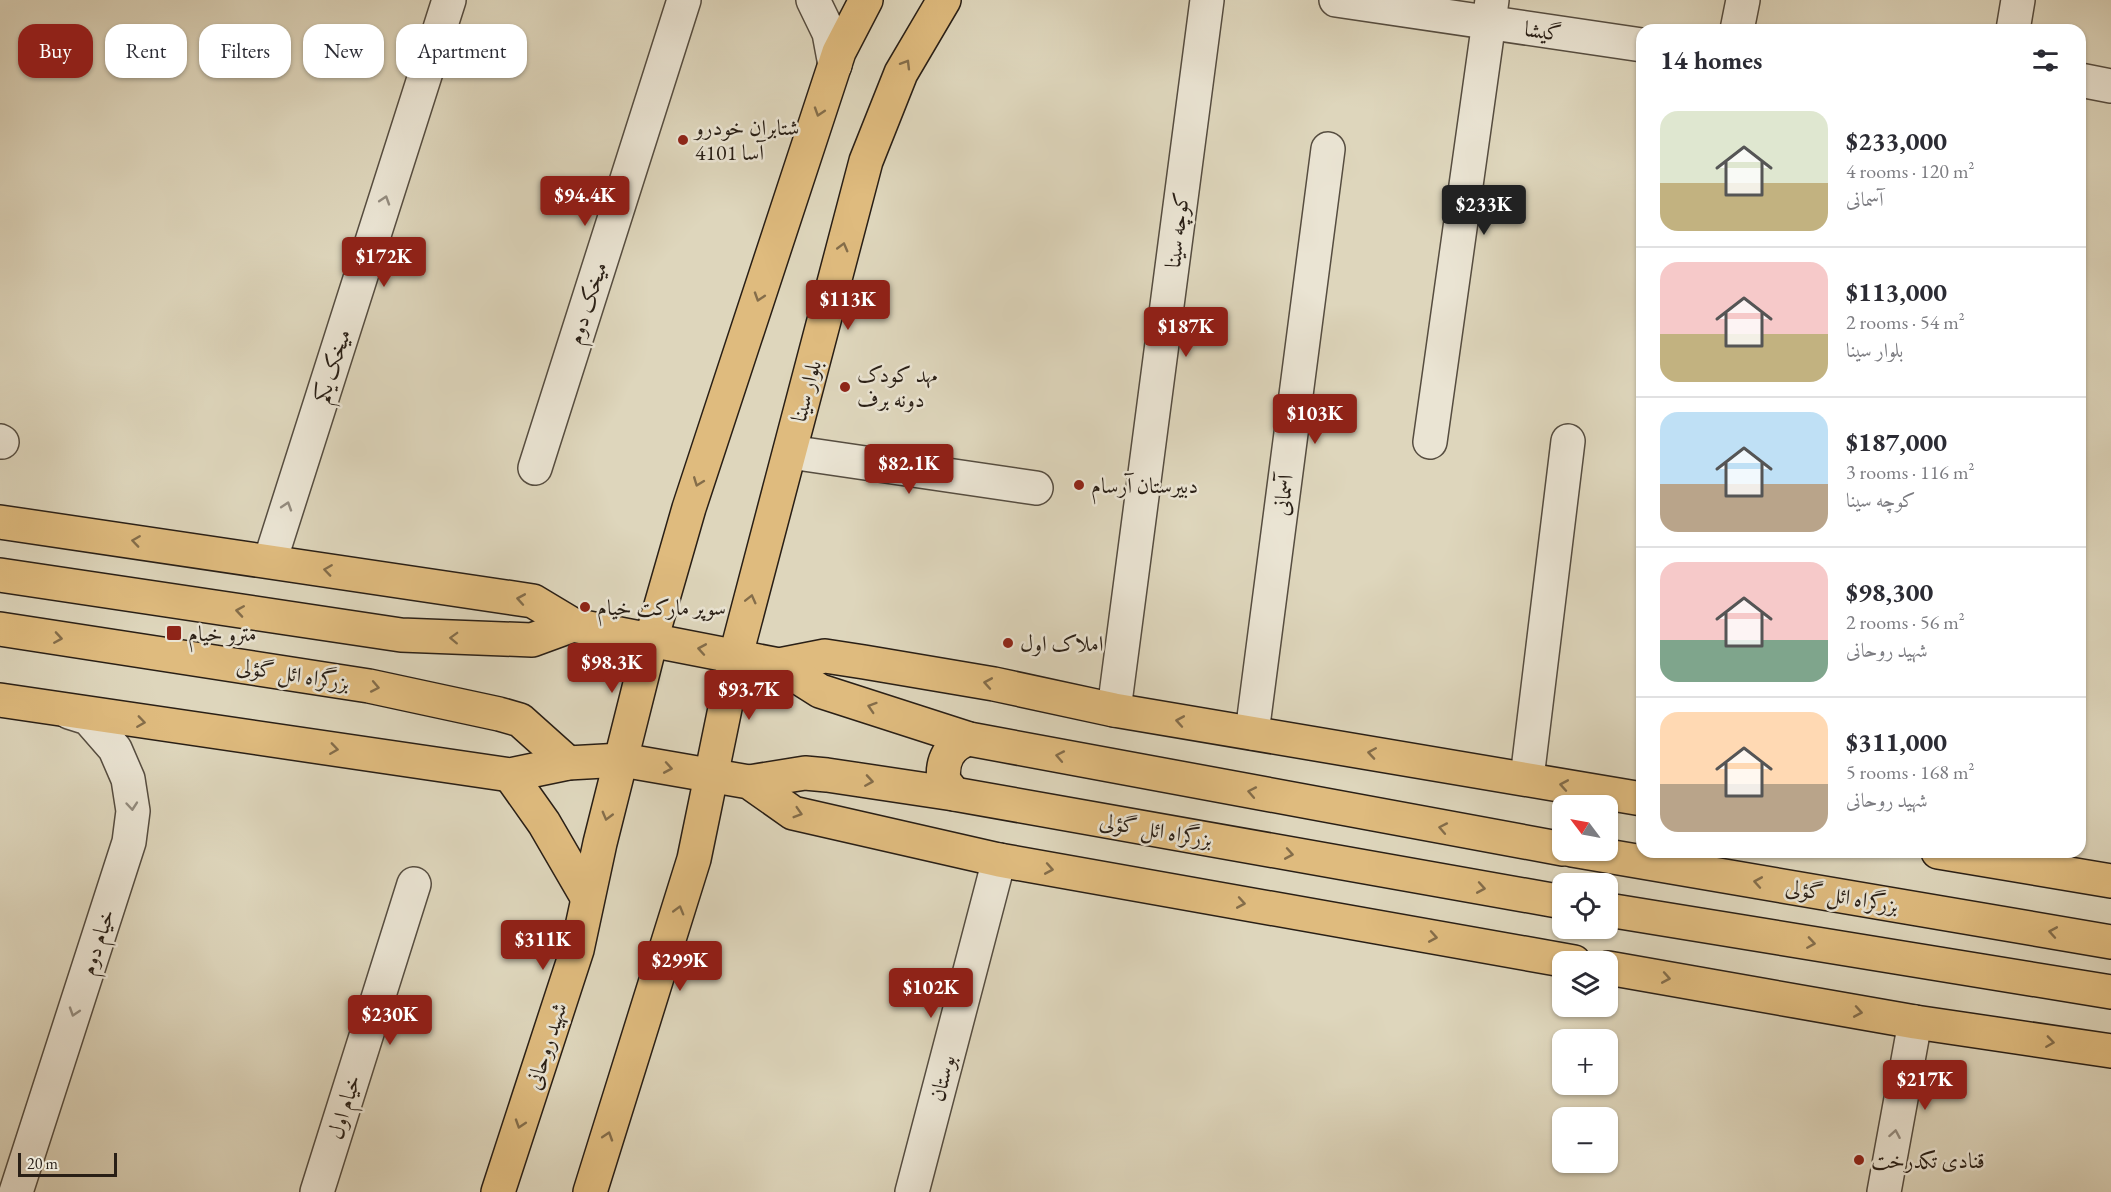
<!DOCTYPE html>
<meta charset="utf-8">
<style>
body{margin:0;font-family:"EB Garamond",Amiri,serif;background:#f2f2f3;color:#2b2b33;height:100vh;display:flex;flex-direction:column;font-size:22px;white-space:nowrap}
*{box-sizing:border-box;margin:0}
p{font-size:20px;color:#7c7c81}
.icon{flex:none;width:33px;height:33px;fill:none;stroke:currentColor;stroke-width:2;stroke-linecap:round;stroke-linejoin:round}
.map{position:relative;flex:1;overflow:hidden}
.sheet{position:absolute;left:1636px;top:24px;width:450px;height:834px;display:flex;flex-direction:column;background:#fff;border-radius:18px;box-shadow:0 2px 4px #0004}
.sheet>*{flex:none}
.guide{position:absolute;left:18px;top:24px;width:570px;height:54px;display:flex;gap:12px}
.needle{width:39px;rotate:302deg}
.fabs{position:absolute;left:1552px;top:795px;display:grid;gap:12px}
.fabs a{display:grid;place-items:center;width:66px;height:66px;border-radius:12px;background:#fff;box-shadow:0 2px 4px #0004;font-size:30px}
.scale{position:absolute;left:18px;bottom:15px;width:99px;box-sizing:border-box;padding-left:6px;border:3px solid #291f16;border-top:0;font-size:16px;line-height:21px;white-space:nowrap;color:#291f16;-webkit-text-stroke:4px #eae4d3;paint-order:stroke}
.price{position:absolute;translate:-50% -51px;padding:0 14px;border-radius:6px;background:#8f2418;color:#fff;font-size:20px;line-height:39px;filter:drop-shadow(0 2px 3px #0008)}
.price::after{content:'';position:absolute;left:50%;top:36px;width:18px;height:14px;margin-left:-9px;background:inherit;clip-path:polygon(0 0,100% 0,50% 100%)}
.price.on{background:#222;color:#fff}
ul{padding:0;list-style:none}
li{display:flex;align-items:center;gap:18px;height:150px;padding:0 24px}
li+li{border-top:2px solid #e1e1e2}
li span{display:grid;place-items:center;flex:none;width:168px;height:120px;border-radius:18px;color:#555}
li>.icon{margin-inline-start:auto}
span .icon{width:72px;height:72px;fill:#fffc;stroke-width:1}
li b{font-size:26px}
h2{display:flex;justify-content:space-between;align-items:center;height:72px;padding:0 24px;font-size:26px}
.chip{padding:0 21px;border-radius:18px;background:#fff;box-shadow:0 2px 4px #0004;font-size:21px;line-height:54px}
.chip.on{background:#8f2418;color:#fff}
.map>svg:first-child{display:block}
</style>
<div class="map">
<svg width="2111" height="1192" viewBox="0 0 2111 1192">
<rect width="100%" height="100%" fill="#ded6bc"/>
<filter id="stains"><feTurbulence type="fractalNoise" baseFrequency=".00333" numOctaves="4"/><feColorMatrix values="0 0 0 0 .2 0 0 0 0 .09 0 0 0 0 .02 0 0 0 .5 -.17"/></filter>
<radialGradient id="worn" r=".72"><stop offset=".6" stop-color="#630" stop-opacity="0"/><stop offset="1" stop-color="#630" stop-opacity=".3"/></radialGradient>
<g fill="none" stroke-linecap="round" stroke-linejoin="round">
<defs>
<g id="minor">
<polyline points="813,0 829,33 835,65"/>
<polyline points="1336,0 1642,45"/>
<polyline points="1737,30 1743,0"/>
<polyline points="2013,30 2018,0"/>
<polyline points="2080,80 2111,86"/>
<polyline points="0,441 2,442"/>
<polyline points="1430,442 1492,0"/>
<polyline points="790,452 1036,488"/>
<polyline points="535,468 684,0"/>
<polyline points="270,561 449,0"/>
<polyline points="1114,710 1207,0"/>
<polyline points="1252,733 1328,149"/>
<polyline points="1527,778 1568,441"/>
<polyline points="16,1192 129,842 133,811 128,779 115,749 88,718 69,712"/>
<polyline points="317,1192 414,884"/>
<polyline points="912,1192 999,860"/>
<polyline points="1884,1192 1915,1022"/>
</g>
<g id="major">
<polyline points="498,1192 577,950 600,843 651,640 689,508 839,52 866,0"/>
<polyline points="590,1192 694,859 736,655 866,161 901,73 944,0"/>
</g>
<g id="highway">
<polyline points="0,522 533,601 573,625 779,665 825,656 864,662 994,684 1114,710 1642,799"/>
<polyline points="0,575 401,635 532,640 573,625"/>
<polyline points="0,629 369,686 499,714 520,720 568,763"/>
<polyline points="779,665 820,691 969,739 1563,849"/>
<polyline points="0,700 510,775 568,763 622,760 749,782 793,813 999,860 1574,962"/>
<polyline points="510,775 544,823 587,897"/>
<polyline points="749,782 805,773 827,775 954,794 1563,902"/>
<path d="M954,794L944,781C941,761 950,744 969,739"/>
<polyline points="1572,850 2111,942"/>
<polyline points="1938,852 2111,881"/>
<polyline points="1608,910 2111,992"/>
<polyline points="1608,968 1915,1022 2111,1051"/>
</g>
</defs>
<!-- minor casing -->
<use href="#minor" stroke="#564d40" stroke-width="36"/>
<!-- major casing -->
<use href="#major" stroke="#291f16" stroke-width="36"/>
<!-- highway casing -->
<use href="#highway" stroke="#291f16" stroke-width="36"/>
<!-- minor -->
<use href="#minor" stroke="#eae4d3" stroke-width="33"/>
<!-- major -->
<use href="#major" stroke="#dfbb7e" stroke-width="33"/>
<!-- highway -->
<use href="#highway" stroke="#dfbb7e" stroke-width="33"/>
</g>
<!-- one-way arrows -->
<defs><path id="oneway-chevron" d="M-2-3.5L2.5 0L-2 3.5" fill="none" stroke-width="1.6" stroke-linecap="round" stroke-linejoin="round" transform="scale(1.5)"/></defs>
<g stroke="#846d4a">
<use href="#oneway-chevron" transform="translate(906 64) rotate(-59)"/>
<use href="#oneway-chevron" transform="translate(819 112) rotate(108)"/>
<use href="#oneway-chevron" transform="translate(843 247) rotate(-75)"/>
<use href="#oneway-chevron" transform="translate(759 297) rotate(108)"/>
<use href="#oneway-chevron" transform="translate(698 482) rotate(111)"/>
<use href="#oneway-chevron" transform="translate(136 541) rotate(-172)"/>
<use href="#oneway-chevron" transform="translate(328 570) rotate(-172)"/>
<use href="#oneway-chevron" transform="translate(521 599) rotate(-170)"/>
<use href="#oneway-chevron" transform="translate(751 599) rotate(-76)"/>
<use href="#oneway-chevron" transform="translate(240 611) rotate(-171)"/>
<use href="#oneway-chevron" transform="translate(58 638) rotate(9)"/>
<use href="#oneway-chevron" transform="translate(454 638) rotate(-178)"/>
<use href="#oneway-chevron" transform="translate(702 649) rotate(-170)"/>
<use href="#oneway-chevron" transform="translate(988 683) rotate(-170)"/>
<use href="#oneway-chevron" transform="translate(375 687) rotate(11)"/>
<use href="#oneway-chevron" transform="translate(872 707) rotate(-162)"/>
<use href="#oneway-chevron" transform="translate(1180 721) rotate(-170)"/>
<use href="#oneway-chevron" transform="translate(141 722) rotate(8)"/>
<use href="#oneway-chevron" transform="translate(334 749) rotate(8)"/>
<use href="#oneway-chevron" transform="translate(1372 753) rotate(-171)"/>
<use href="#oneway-chevron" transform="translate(1060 756) rotate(-169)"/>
<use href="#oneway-chevron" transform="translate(668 768) rotate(10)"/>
<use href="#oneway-chevron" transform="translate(869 781) rotate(9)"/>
<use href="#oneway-chevron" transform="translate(1564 785) rotate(-170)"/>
<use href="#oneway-chevron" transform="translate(1252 792) rotate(-169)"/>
<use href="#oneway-chevron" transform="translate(798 813) rotate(17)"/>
<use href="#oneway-chevron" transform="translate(607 816) rotate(105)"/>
<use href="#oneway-chevron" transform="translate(1443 828) rotate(-169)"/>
<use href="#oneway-chevron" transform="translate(1289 854) rotate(10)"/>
<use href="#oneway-chevron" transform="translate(1049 869) rotate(10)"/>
<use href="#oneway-chevron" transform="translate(1758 882) rotate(-170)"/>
<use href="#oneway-chevron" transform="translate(1481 888) rotate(10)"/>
<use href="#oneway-chevron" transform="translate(1241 903) rotate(10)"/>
<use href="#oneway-chevron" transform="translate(679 910) rotate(-74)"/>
<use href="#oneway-chevron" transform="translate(2053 932) rotate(-170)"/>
<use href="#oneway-chevron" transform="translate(1433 937) rotate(10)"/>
<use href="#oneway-chevron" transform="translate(1811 943) rotate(9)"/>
<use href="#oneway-chevron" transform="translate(1666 978) rotate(10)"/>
<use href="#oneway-chevron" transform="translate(1858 1012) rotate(10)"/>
<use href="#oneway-chevron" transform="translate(2050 1042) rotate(8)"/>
<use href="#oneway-chevron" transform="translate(520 1124) rotate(108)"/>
<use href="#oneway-chevron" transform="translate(608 1136) rotate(-72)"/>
</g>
<g stroke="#938b7e">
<use href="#oneway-chevron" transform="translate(385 200) rotate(-72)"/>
<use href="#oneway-chevron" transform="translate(287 506) rotate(-72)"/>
<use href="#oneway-chevron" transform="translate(132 806) rotate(85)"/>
<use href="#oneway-chevron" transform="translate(74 1012) rotate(108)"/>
<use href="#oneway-chevron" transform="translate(1895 1134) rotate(-80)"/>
</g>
<!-- markers -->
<g fill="#8f2418" stroke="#eae4d3" stroke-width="2">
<circle cx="683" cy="140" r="6"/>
<circle cx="845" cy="387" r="6"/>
<circle cx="1079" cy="485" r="6"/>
<circle cx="585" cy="607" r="6"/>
<rect x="166" y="625" width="16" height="16" rx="3"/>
<circle cx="1008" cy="643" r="6"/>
<circle cx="1859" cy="1160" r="6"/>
</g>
<g text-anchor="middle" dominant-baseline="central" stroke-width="5" stroke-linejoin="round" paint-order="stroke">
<!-- street labels -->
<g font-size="22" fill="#291f16" stroke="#eae4d3">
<text transform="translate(1543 31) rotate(8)">گیشا</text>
<text transform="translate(1177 230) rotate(-83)">کوچه سینا</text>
<text transform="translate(587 303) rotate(-72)">میخک دوم</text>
<text transform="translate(332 366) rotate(-72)">میخک یکم</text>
<text transform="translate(806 391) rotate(-75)">بلوار سینا</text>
<text transform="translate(1283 495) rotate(-83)">آسمانی</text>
<text transform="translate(293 674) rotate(9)">بزرگراه ائل گؤلی</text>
<text transform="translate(1156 830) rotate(10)">بزرگراه ائل گؤلی</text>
<text transform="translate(1842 896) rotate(10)">بزرگراه ائل گؤلی</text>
<text transform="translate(97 942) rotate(-72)">خیام دوم</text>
<text transform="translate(546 1046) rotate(-72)">شهید روحانی</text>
<text transform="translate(942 1078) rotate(-75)">بوستان</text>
<text transform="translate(344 1107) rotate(-73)">خیام اول</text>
</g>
<!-- poi labels -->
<g font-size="22" fill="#291f16" stroke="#eae4d3" text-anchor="start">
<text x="695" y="127">شتابران خودرو<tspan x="695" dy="25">4101 آسا</tspan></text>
<text x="857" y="374">مهد کودک<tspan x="857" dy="25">دونه برف</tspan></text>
<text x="1091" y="485">دبیرستان آرسام</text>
<text x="597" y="607">سوپر مارکت خیام</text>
<text x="188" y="633">مترو خیام</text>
<text x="1020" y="643">املاک اول</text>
<text x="1871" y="1160">قنادی تکدرخت</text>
</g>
</g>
<rect width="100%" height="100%" filter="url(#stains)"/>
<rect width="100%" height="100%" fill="url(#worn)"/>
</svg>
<div class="fabs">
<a><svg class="needle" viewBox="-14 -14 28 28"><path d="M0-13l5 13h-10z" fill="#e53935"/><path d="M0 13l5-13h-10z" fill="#7c7c81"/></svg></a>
<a><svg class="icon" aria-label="locate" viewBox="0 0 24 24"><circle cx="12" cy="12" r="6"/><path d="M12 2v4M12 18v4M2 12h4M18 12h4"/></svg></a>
<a><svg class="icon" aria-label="layers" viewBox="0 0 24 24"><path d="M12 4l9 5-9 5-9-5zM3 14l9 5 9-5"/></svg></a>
<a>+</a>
<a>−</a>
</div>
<div class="scale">20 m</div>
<b class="price" style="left:585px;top:227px">$94.4K</b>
<b class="price on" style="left:1484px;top:236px">$233K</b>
<b class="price" style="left:384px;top:288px">$172K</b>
<b class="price" style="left:848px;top:331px">$113K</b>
<b class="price" style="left:1186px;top:358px">$187K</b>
<b class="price" style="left:1315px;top:445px">$103K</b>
<b class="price" style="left:909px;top:495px">$82.1K</b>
<b class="price" style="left:612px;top:694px">$98.3K</b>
<b class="price" style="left:749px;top:721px">$93.7K</b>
<b class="price" style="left:543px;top:971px">$311K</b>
<b class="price" style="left:680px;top:992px">$299K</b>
<b class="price" style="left:931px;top:1019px">$102K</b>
<b class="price" style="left:390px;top:1046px">$230K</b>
<b class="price" style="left:1925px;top:1111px">$217K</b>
<div class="guide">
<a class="chip on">Buy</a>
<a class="chip">Rent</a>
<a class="chip">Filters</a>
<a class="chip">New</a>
<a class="chip">Apartment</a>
</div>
<section class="sheet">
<h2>14 homes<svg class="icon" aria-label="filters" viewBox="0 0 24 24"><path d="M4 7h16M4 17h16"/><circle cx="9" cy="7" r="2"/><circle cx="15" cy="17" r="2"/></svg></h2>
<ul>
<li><span style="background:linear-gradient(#dfe7d0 60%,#c2b280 0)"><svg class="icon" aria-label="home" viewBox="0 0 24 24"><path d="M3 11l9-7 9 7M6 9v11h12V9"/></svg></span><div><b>$233,000</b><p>4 rooms · 120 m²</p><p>آسمانی</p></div></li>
<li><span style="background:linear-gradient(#f6c9c9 60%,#c2b280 0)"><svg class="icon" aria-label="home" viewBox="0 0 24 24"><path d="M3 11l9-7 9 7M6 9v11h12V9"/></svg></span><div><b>$113,000</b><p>2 rooms · 54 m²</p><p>بلوار سینا</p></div></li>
<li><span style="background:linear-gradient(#bfe0f5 60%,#b9a48a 0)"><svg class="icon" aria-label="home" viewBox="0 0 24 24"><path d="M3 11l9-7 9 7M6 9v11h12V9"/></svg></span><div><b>$187,000</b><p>3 rooms · 116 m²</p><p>کوچه سینا</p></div></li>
<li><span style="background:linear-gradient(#f6c9c9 65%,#7fa58c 0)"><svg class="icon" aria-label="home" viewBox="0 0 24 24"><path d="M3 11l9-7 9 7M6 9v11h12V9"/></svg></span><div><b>$98,300</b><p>2 rooms · 56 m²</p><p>شهید روحانی</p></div></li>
<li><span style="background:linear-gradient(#ffd9b3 60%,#b9a48a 0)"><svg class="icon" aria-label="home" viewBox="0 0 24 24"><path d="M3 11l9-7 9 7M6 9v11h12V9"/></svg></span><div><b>$311,000</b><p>5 rooms · 168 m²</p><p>شهید روحانی</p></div></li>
</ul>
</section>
</div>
